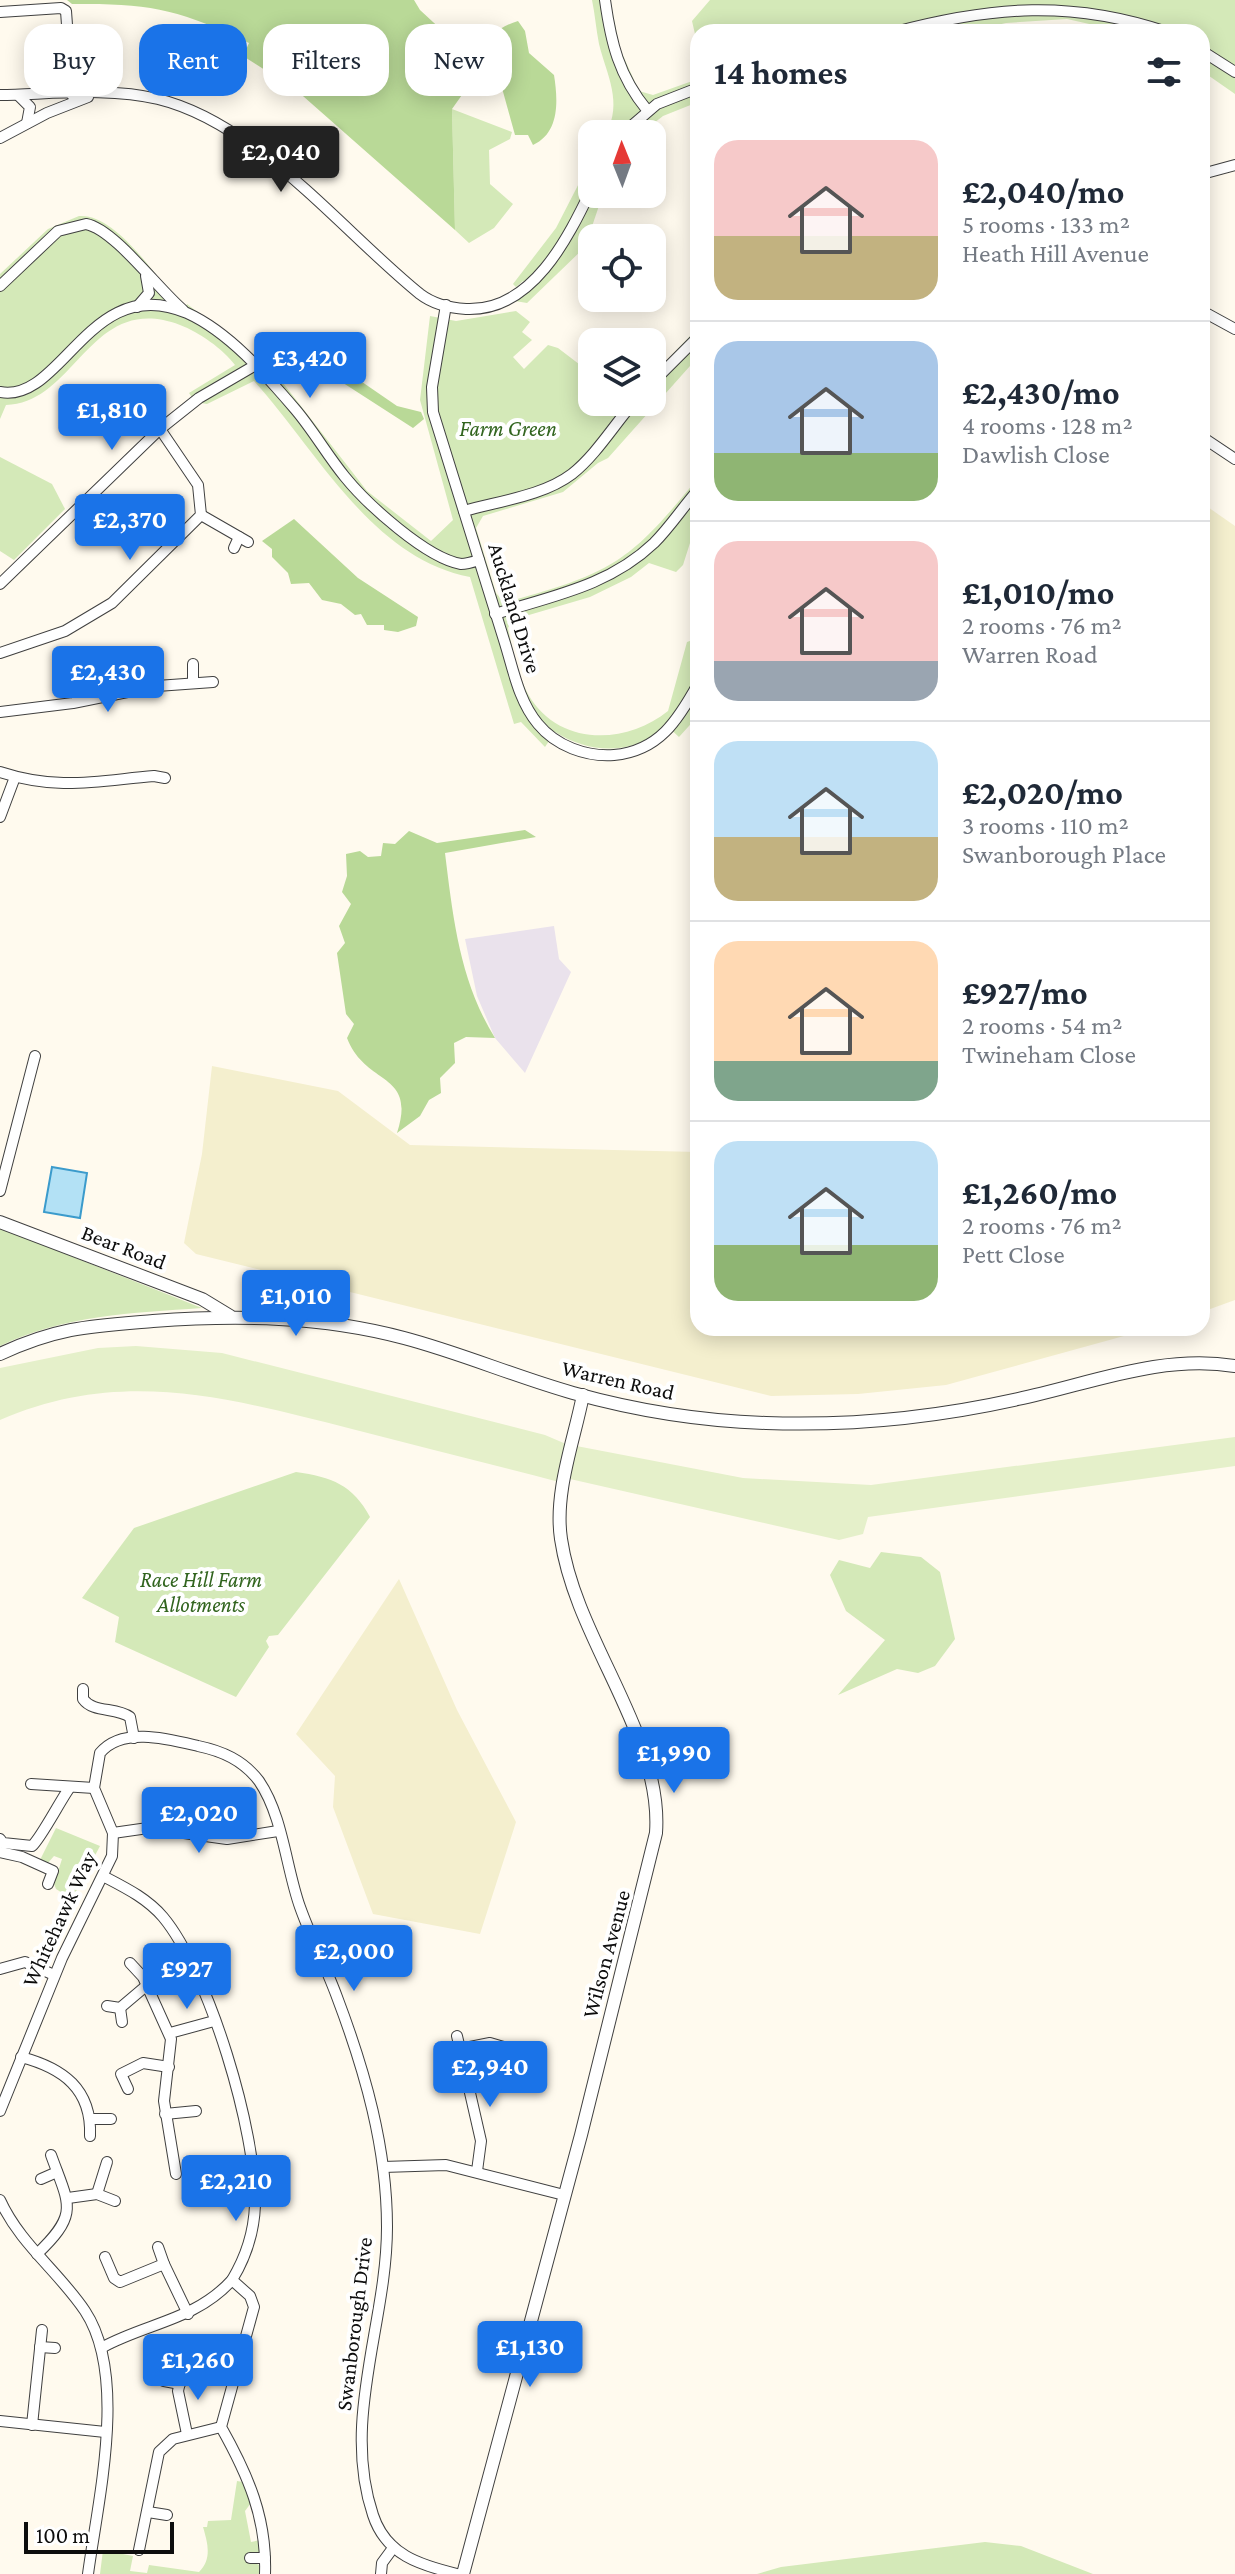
<!DOCTYPE html>
<meta charset="utf-8">
<style>
body{margin:0;font-family:"Crimson Pro",serif;background:#f2f2f3;color:#1f2937;height:100vh;display:flex;flex-direction:column;font-size:30px;white-space:nowrap}
*{box-sizing:border-box;margin:0}
p{font-size:26px;color:#747a83}
.icon{flex:none;width:44px;height:44px;fill:none;stroke:currentColor;stroke-width:2;stroke-linecap:round;stroke-linejoin:round}
.map{position:relative;flex:1;overflow:hidden}
.drawer{position:absolute;left:690px;top:24px;width:520px;height:1312px;display:flex;flex-direction:column;background:#fff;border-radius:24px;box-shadow:0 4px 20px #0003}
.drawer>*{flex:none}
.top-card{position:absolute;left:24px;top:24px;width:546px;height:72px;display:flex;gap:16px}
.needle{width:52px;rotate:359deg}
.buttons{position:absolute;left:578px;top:120px;display:grid;gap:16px}
.buttons a{display:grid;place-items:center;width:88px;height:88px;border-radius:16px;background:#fff;box-shadow:0 4px 20px #0003;font-size:40px}
.scale{position:absolute;left:24px;bottom:20px;width:150px;box-sizing:border-box;padding-left:8px;border:4px solid #0d0d0d;border-top:0;font-size:22px;line-height:28px;white-space:nowrap;color:#0d0d0d;-webkit-text-stroke:6px #fff;paint-order:stroke}
.price{position:absolute;translate:-50% -68px;padding:0 18px;border-radius:8px;background:#1a73e8;color:#fff;font-size:26px;line-height:52px;filter:drop-shadow(0 2px 4px #0008)}
.price::after{content:'';position:absolute;left:50%;top:48px;width:24px;height:18px;margin-left:-12px;background:inherit;clip-path:polygon(0 0,100% 0,50% 100%)}
.price.on{background:#222;color:#fff}
ul{padding:0;list-style:none}
li{display:flex;align-items:center;gap:24px;height:200px;padding:0 24px}
li+li{border-top:2px solid #e0e1e3}
li span{display:grid;place-items:center;flex:none;width:224px;height:160px;border-radius:24px;color:#555}
li>.icon{margin-inline-start:auto}
span .icon{width:96px;height:96px;fill:#fffc;stroke-width:1}
li b{font-size:34px}
h2{display:flex;justify-content:space-between;align-items:center;height:96px;padding:0 24px;font-size:34px}
.tag{padding:0 28px;border-radius:24px;background:#fff;box-shadow:0 4px 20px #0003;font-size:28px;line-height:72px}
.tag.on{background:#1a73e8;color:#fff}
.map>svg:first-child{display:block}
</style>
<div class="map">
<svg width="1235" height="2574" viewBox="0 0 1235 2574">
<rect width="100%" height="100%" fill="#fffaee"/>
<!-- industrial -->
<polygon fill="#eae2ec" points="554,926 559,959 571,972 525,1073 495,1038 477,996 465,939"/>
<!-- farmland -->
<g fill="#f4efce">
<polygon points="1202,503 1235,526 1235,1300 1202,1312"/>
<polygon points="212,1066 338,1091 410,1145 698,1152 698,1328 1153,1328 946,1385 858,1394 771,1396 196,1254 184,1243 202,1154"/>
<polygon points="399,1579 457,1710 516,1822 480,1934 373,1914 333,1807 335,1776 296,1734"/>
</g>
<!-- green -->
<g fill="#d4e9b8">
<path d="M592,0H610L620,49L639,91L653,95L698,79V102L663,116L640,134H606C623,102 607,76 599,44C596,29 595,14 592,0Z"/>
<polygon points="710,0 1235,0 1235,94 1202,71 1202,32 1125,32 1067,19 1006,23 966,32 698,32 698,47 692,21"/>
<polygon points="452,109 512,132 510,139 489,150 490,184 513,204 494,228 469,243 455,230"/>
<polygon points="592,158 592,194 603,194 585,247 527,303 515,301 529,286 523,281 516,287 513,284 556,228"/>
<path d="M79,216C119,213 163,288 185,311L187,304L259,359L283,383L367,491L431,541L453,520L420,400L430,316L456,321L516,311L530,322L522,332L532,340L513,357L524,369L548,345L558,348L592,374V402H652V375L698,328V357L608,458L598,463L563,492L483,516L476,528L496,593L502,600H514C615,572 632,559 698,478V507L690,517L697,521L683,565L676,572L649,563L631,577L590,597L512,620L508,628C512,648 518,676 528,694C558,747 626,745 668,711L687,642L698,638V716L679,737L667,726C634,755 592,755 555,732L545,747L521,722L514,724L470,577C371,558 316,449 254,381L207,404L195,402L189,393L235,365C223,349 199,332 180,325C90,291 77,403 6,405L0,419V274L48,229Z"/>
<polygon points="0,457 52,484 65,509 14,560 0,551"/>
<path d="M0,1228L202,1308C132,1313 64,1315 0,1346Z"/>
<path d="M296,1472C332,1477 353,1485 370,1517L278,1635L269,1636L266,1641L269,1647L236,1697L115,1642L119,1617L82,1598L134,1528Z"/>
<polygon points="881,1552 921,1557 940,1572 955,1639 935,1666 918,1673 897,1669 838,1695 885,1640 846,1611 830,1575 839,1560 870,1568"/>
<polygon points="56,1828 100,1846 72,1899 56,1889 54,1884 62,1859 54,1856 47,1864 39,1862"/>
<path d="M237,2481L243,2482L251,2503L245,2511L251,2542L260,2540L261,2548L253,2562L259,2565L261,2574H100L103,2550L133,2556L130,2571L147,2573L149,2565L199,2572C212,2559 208,2544 203,2527H207L208,2521L231,2520Z"/>
<polygon points="985,2542 1021,2546 1093,2574 757,2574 781,2567"/>
</g>
<!-- forest -->
<g fill="#b9d997">
<path d="M67,0H414L420,10L446,34L474,78L452,109L455,230L295,89L243,56L249,43C178,9 151,3 72,4Z"/>
<path d="M518,21L525,31L529,53L554,75C558,100 560,133 533,145L528,135H515L497,70L487,68C474,45 497,27 518,21Z"/>
<polygon points="322,352 350,369 349,373 397,406 421,412 424,419 413,428 337,379 339,376 320,366"/>
<polygon points="294,519 358,578 418,617 416,626 398,632 384,630 384,625 367,625 361,614 355,615 341,604 322,600 309,583 291,584 288,573 272,557 272,549 262,541"/>
<path d="M525,830L536,837L445,853C453,918 460,982 495,1038L466,1037L454,1043L455,1063L440,1078L441,1093L429,1100L420,1116L397,1133C417,1071 366,1087 347,1038L354,1024L346,1014L337,953L345,943L339,926L351,904L342,892L347,876L346,854L360,851L368,857L381,856L383,843L395,844L409,831L437,843Z"/>
</g>
<!-- pitch -->
<path fill="#e5f0ca" d="M136,1346L222,1353L545,1435L566,1444L743,1478L871,1485L1235,1437V1466L868,1517L863,1534L839,1540L570,1479L559,1482C490,1464 421,1447 352,1429C228,1398 123,1367 0,1420V1368L98,1348Z"/>
<!-- water -->
<polygon fill="#b3e1f5" stroke="#3b9bcc" stroke-width="2" points="52,1167 87,1173 80,1218 44,1212"/>
<g fill="none" stroke-linecap="round" stroke-linejoin="round">
<defs>
<g id="minor">
<path d="M605,0C611,43 619,76 647,110"/>
<polyline points="0,12 61,8 66,11 72,95"/>
<path d="M895,32C993,6 1072,0 1167,32"/>
<polyline points="1202,51 1235,72"/>
<path d="M0,95C51,94 109,87 158,99C257,123 342,231 420,294C433,304 450,308 466,309C532,312 568,238 592,188"/>
<polyline points="19,96 30,107 27,123"/>
<polyline points="622,134 657,104 698,88"/>
<polyline points="0,138 47,113 88,97"/>
<polyline points="1202,174 1235,165"/>
<path d="M0,286L58,231L86,224C114,229 158,289 183,310"/>
<path d="M446,305L432,387L433,412C457,488 480,564 504,640C513,668 518,700 538,724C556,746 586,757 614,755C659,751 678,720 698,684"/>
<polyline points="137,307 149,293 146,276"/>
<polyline points="1202,311 1235,329"/>
<polyline points="652,383 698,337"/>
<path d="M0,392C62,404 90,271 187,313C229,332 265,374 295,409C313,430 327,455 345,477C367,504 426,558 461,564C466,564 473,562 479,560"/>
<polyline points="1202,437 1235,459"/>
<path d="M464,511C499,501 543,496 572,474C596,455 614,425 634,402"/>
<polyline points="201,515 248,542"/>
<polyline points="234,548 239,537"/>
<polyline points="0,584 160,429 199,398 254,366"/>
<path d="M495,614C552,596 609,586 654,543C670,527 683,507 698,490"/>
<polyline points="0,653 65,631 112,603 201,515 198,485 160,429"/>
<polyline points="193,664 193,682"/>
<polyline points="0,712 73,703 157,686 213,682"/>
<path d="M0,772C58,791 96,781 154,776L165,778"/>
<polyline points="0,817 15,777"/>
<polyline points="0,1191 35,1056"/>
<path d="M83,1689V1699C93,1713 116,1707 130,1717L134,1738"/>
<polyline points="31,1784 94,1788"/>
<polyline points="113,1833 148,1828 227,1839 278,1831"/>
<path d="M0,1839L3,1843L32,1846C41,1838 60,1801 70,1787"/>
<polyline points="0,1852 22,1857 53,1871 48,1884"/>
<path d="M103,1876C124,1887 147,1898 163,1917C209,1972 257,2133 255,2205C254,2232 246,2257 232,2280L250,2296L254,2307L221,2427C248,2475 267,2518 265,2574"/>
<polyline points="130,1963 143,1977 171,2039 164,2101 176,2174"/>
<polyline points="0,1969 25,1962 54,1975"/>
<polyline points="107,2006 120,2008 146,1986"/>
<polyline points="120,2008 122,2022"/>
<polyline points="170,2033 214,2021"/>
<polyline points="457,2036 460,2049"/>
<path d="M21,2057C63,2068 92,2089 90,2136"/>
<polyline points="128,2089 121,2074 143,2063 169,2067"/>
<path d="M0,2111L62,1958L112,1856L113,1833L94,1788L100,1753C122,1726 169,1739 198,1746C222,1751 243,1760 259,1781C283,1816 286,1868 300,1907C311,1938 326,1967 337,1997C365,2071 387,2148 387,2227C387,2323 341,2420 373,2515C386,2555 420,2565 457,2574"/>
<polyline points="165,2114 196,2111"/>
<polyline points="91,2119 111,2119"/>
<polyline points="383,2167 446,2165 564,2195"/>
<polyline points="477,2171 481,2141 460,2049 490,2043 507,2048"/>
<polyline points="41,2179 57,2172"/>
<polyline points="97,2194 107,2162"/>
<polyline points="68,2198 97,2194 115,2201"/>
<path d="M0,2200C20,2244 59,2272 85,2311C128,2376 98,2500 88,2574"/>
<polyline points="158,2247 164,2264"/>
<path d="M37,2254C80,2213 69,2205 51,2155"/>
<polyline points="105,2257 114,2278 120,2282 164,2264 188,2314"/>
<polyline points="40,2347 55,2348"/>
<path d="M103,2347C147,2323 196,2320 232,2280"/>
<polyline points="183,2369 178,2391 187,2434"/>
<polyline points="164,2381 180,2384"/>
<polyline points="0,2421 105,2432"/>
<polyline points="32,2425 42,2330"/>
<polyline points="148,2512 167,2515"/>
<polyline points="139,2550 159,2452 173,2439 221,2427"/>
<polyline points="250,2558 265,2558"/>
<polyline points="381,2574 382,2563 393,2548"/>
</g>
<g id="tertiary">
<polyline points="0,1222 202,1299 230,1316"/>
<path d="M0,1354C58,1327 91,1326 153,1321C237,1315 322,1316 404,1338C461,1353 516,1377 573,1393C634,1410 702,1421 766,1423C849,1426 937,1417 1018,1399C1090,1384 1160,1354 1235,1366"/>
<path d="M463,2574L581,2135L656,1833C663,1735 576,1641 561,1539C554,1492 574,1441 583,1395"/>
</g>
</defs>
<!-- minor casing -->
<use href="#minor" stroke="#404040" stroke-width="12"/>
<!-- tertiary casing -->
<use href="#tertiary" stroke="#404040" stroke-width="14"/>
<!-- minor -->
<use href="#minor" stroke="#fff" stroke-width="10"/>
<!-- tertiary -->
<use href="#tertiary" stroke="#fff" stroke-width="12"/>
</g>
<g text-anchor="middle" dominant-baseline="central" stroke-width="8" stroke-linejoin="round" paint-order="stroke">
<!-- park labels -->
<g font-size="22" font-style="italic" fill="#31641e" stroke="#fff">
<text x="508" y="428">Farm Green</text>
<text x="201" y="1579">Race Hill Farm<tspan x="201" dy="25">Allotments</tspan></text>
</g>
<!-- street labels -->
<g font-size="22" fill="#0d0d0d" stroke="#fff">
<text transform="translate(515 608) rotate(73)">Auckland Drive</text>
<text transform="translate(124 1247) rotate(21)">Bear Road</text>
<text transform="translate(618 1380) rotate(13)">Warren Road</text>
<text transform="translate(59 1919) rotate(-65)">Whitehawk Way</text>
<text transform="translate(606 1954) rotate(-75)">Wilson Avenue</text>
<text transform="translate(354 2324) rotate(-83)">Swanborough Drive</text>
</g>
</g>
</svg>
<div class="buttons">
<a><svg class="needle" viewBox="-14 -14 28 28"><path d="M0-13l5 13h-10z" fill="#e53935"/><path d="M0 13l5-13h-10z" fill="#747a83"/></svg></a>
<a><svg class="icon" aria-label="locate" viewBox="0 0 24 24"><circle cx="12" cy="12" r="6"/><path d="M12 2v4M12 18v4M2 12h4M18 12h4"/></svg></a>
<a><svg class="icon" aria-label="layers" viewBox="0 0 24 24"><path d="M12 4l9 5-9 5-9-5zM3 14l9 5 9-5"/></svg></a>
</div>
<div class="scale">100 m</div>
<b class="price on" style="left:281px;top:194px">£2,040</b>
<b class="price" style="left:310px;top:400px">£3,420</b>
<b class="price" style="left:112px;top:452px">£1,810</b>
<b class="price" style="left:130px;top:562px">£2,370</b>
<b class="price" style="left:108px;top:714px">£2,430</b>
<b class="price" style="left:296px;top:1338px">£1,010</b>
<b class="price" style="left:674px;top:1795px">£1,990</b>
<b class="price" style="left:199px;top:1855px">£2,020</b>
<b class="price" style="left:354px;top:1993px">£2,000</b>
<b class="price" style="left:187px;top:2011px">£927</b>
<b class="price" style="left:490px;top:2109px">£2,940</b>
<b class="price" style="left:236px;top:2223px">£2,210</b>
<b class="price" style="left:530px;top:2389px">£1,130</b>
<b class="price" style="left:198px;top:2402px">£1,260</b>
<div class="top-card">
<a class="tag">Buy</a>
<a class="tag on">Rent</a>
<a class="tag">Filters</a>
<a class="tag">New</a>
</div>
<section class="drawer">
<h2>14 homes<svg class="icon" aria-label="filters" viewBox="0 0 24 24"><path d="M4 7h16M4 17h16"/><circle cx="9" cy="7" r="2"/><circle cx="15" cy="17" r="2"/></svg></h2>
<ul>
<li><span style="background:linear-gradient(#f6c9c9 60%,#c2b280 0)"><svg class="icon" aria-label="home" viewBox="0 0 24 24"><path d="M3 11l9-7 9 7M6 9v11h12V9"/></svg></span><div><b>£2,040/mo</b><p>5 rooms · 133 m²</p><p>Heath Hill Avenue</p></div></li>
<li><span style="background:linear-gradient(#a9c7e8 70%,#8fb573 0)"><svg class="icon" aria-label="home" viewBox="0 0 24 24"><path d="M3 11l9-7 9 7M6 9v11h12V9"/></svg></span><div><b>£2,430/mo</b><p>4 rooms · 128 m²</p><p>Dawlish Close</p></div></li>
<li><span style="background:linear-gradient(#f6c9c9 75%,#9aa5b1 0)"><svg class="icon" aria-label="home" viewBox="0 0 24 24"><path d="M3 11l9-7 9 7M6 9v11h12V9"/></svg></span><div><b>£1,010/mo</b><p>2 rooms · 76 m²</p><p>Warren Road</p></div></li>
<li><span style="background:linear-gradient(#bfe0f5 60%,#c2b280 0)"><svg class="icon" aria-label="home" viewBox="0 0 24 24"><path d="M3 11l9-7 9 7M6 9v11h12V9"/></svg></span><div><b>£2,020/mo</b><p>3 rooms · 110 m²</p><p>Swanborough Place</p></div></li>
<li><span style="background:linear-gradient(#ffd9b3 75%,#7fa58c 0)"><svg class="icon" aria-label="home" viewBox="0 0 24 24"><path d="M3 11l9-7 9 7M6 9v11h12V9"/></svg></span><div><b>£927/mo</b><p>2 rooms · 54 m²</p><p>Twineham Close</p></div></li>
<li><span style="background:linear-gradient(#bfe0f5 65%,#8fb573 0)"><svg class="icon" aria-label="home" viewBox="0 0 24 24"><path d="M3 11l9-7 9 7M6 9v11h12V9"/></svg></span><div><b>£1,260/mo</b><p>2 rooms · 76 m²</p><p>Pett Close</p></div></li>
</ul>
</section>
</div>
